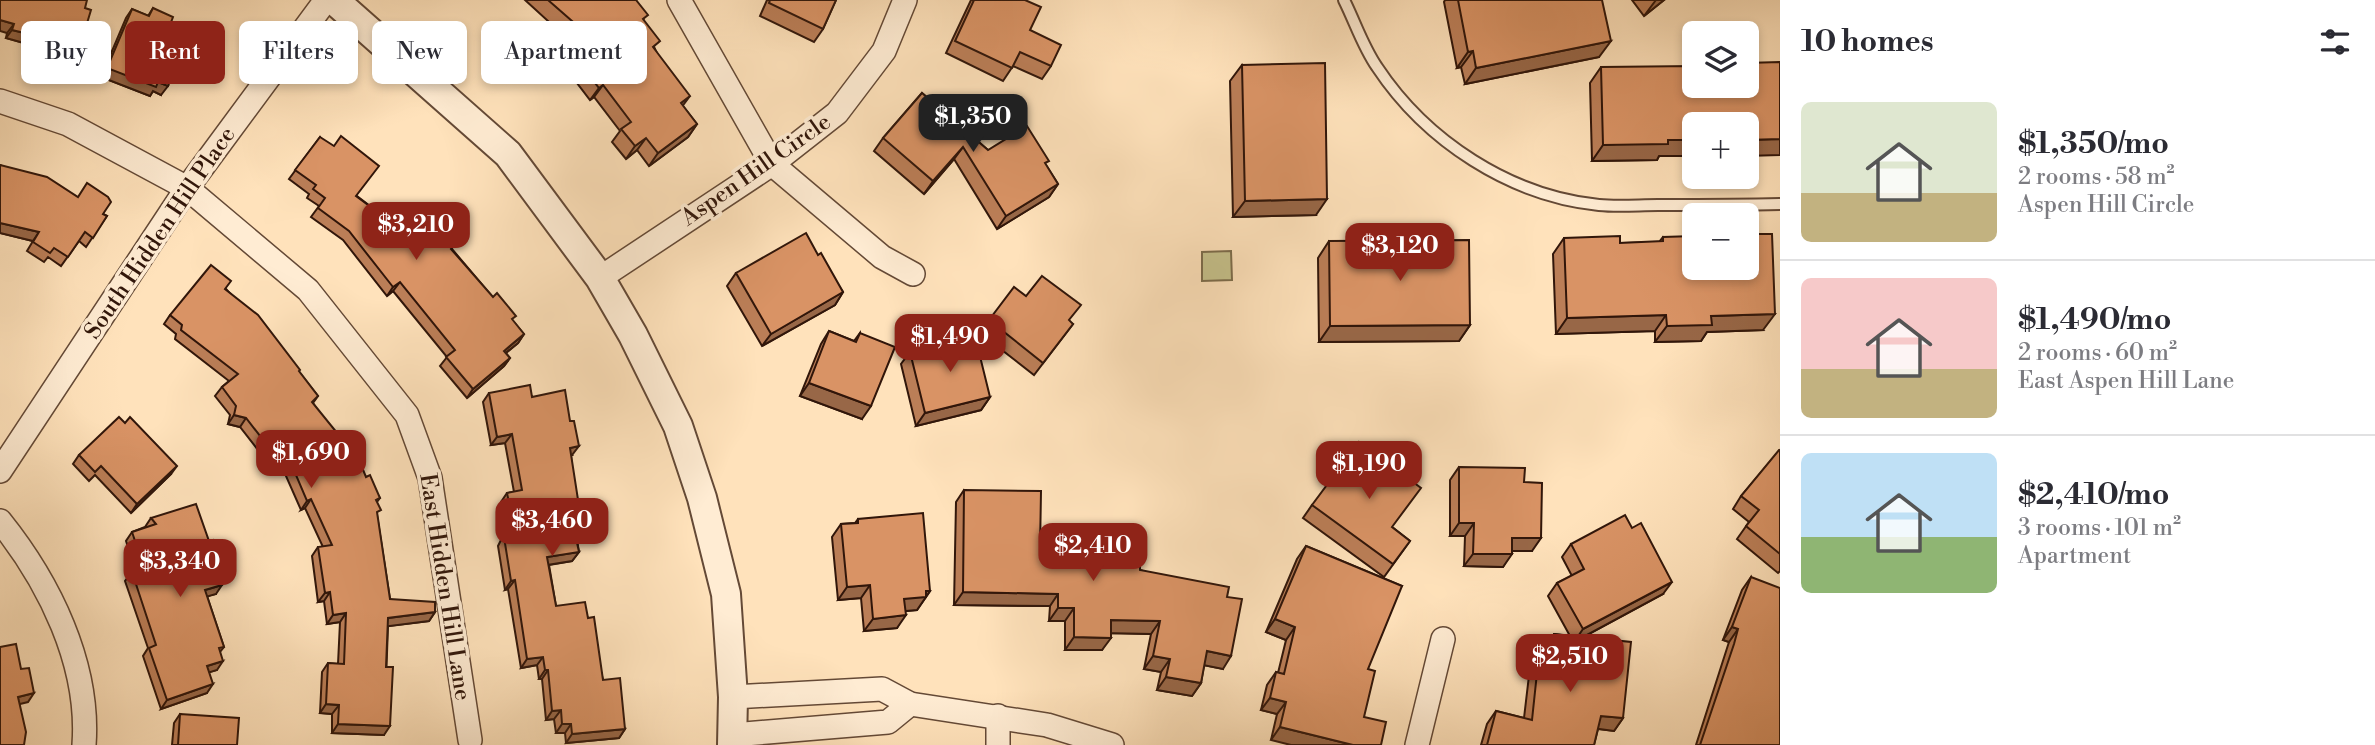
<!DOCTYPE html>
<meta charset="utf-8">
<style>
body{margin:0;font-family:"Libre Bodoni",serif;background:#f7f7f7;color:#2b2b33;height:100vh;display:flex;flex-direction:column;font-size:26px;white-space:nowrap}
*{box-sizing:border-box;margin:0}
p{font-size:23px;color:#7c7c81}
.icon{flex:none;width:38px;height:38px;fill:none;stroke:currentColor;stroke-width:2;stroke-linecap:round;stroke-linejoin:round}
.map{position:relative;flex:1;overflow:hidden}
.side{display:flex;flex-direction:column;background:#fff;width:595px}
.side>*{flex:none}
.guide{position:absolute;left:21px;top:21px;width:665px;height:63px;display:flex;gap:14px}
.fabs{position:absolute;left:1682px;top:21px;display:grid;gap:14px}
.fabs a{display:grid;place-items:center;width:77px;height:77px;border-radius:10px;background:#fff;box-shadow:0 4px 10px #0003;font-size:35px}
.price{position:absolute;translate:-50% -60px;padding:0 16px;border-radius:14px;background:#8f2418;color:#fff;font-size:23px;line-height:46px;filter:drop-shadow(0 2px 4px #0008)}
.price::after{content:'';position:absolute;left:50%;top:42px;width:21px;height:16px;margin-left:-10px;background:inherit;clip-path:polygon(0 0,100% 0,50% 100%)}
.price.active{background:#222;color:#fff}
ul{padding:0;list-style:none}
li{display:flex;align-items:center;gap:21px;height:175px;padding:0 21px}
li+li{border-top:2px solid #e1e1e2}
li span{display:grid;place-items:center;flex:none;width:196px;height:140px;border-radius:10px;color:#555}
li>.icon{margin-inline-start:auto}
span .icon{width:84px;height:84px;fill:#fffc;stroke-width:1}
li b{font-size:30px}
h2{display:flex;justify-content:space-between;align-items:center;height:84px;padding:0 21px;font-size:30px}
.pill{padding:0 24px;border-radius:10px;background:#fff;box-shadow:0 4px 10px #0003;font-size:24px;line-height:63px}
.pill.active{background:#8f2418;color:#fff}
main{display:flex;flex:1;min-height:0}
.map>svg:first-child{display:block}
</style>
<main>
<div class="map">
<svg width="1780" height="745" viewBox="0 0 1780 745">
<rect width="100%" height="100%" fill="#ffe2bb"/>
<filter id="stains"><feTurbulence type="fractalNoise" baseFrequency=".00286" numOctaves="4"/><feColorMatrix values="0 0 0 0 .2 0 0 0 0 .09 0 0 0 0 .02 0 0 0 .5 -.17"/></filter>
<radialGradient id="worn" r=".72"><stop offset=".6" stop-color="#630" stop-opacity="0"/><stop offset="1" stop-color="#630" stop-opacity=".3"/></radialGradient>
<!-- green -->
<polygon fill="#c6c28c" stroke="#7c6c4b" stroke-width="2" points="1231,251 1232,280 1202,281 1202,252"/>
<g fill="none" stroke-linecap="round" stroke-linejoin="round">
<defs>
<path id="service" d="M1344,0C1355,22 1363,47 1377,67C1426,141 1510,196 1599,205C1619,207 1639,205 1658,205C1699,205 1739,205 1780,204"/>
<g id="minor">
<polyline points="679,0 772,164 882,257 913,274"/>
<polyline points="0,101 68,124 187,188 308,290 407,415 430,478 470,740"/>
<polyline points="600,278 772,164 837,113 884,51 905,0"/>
<polyline points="0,471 187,188 326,0"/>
<path d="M0,521C49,582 90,664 84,745"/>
<polyline points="733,697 882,689 910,704 1047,725 1112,745"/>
<polyline points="733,735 888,722 910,704"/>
<polyline points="998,745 998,716"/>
<polyline points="1417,745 1443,639"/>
</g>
<polyline id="tertiary" points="334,0 508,154 600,278 633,335 678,426 702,498 726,594 733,697 732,745"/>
</defs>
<!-- service casing -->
<use href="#service" stroke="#644936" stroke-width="14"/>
<!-- minor casing -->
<use href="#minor" stroke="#644936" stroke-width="26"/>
<!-- tertiary casing -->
<use href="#tertiary" stroke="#644936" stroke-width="32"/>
<!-- service -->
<use href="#service" stroke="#ffecd3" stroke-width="10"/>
<!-- minor -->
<use href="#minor" stroke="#ffecd3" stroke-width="23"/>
<!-- tertiary -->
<use href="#tertiary" stroke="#ffecd3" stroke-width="28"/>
</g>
<!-- wall -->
<g fill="#bb7e57" stroke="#31160a" stroke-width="2">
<polygon points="0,0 85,8 76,60 70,68 28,57 31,45 6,38 7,33"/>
<polygon points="525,0 636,0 655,49 683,106 697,124 688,137 649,166 637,150 626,159 612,142 620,131 594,97 590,100 548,45 559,31"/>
<polygon points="767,0 836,0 823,29 814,42 760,16"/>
<polygon points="971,0 1025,0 1030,30 1051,66 1042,79 1013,66 1003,81 946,53"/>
<polygon points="1445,0 1602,0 1599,57 1465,84 1461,67 1457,68 1444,2"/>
<polygon points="1632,0 1664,0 1644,16"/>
<polygon points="153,8 170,25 174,36 161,95 153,91 150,96 101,77 126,18 132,9 148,16"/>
<polygon points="1780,62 1694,124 1694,156 1659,156 1657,160 1592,161 1590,83 1601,67 1694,86"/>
<polygon points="1242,65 1316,215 1233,217 1230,81"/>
<polygon points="922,93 988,150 1046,165 1058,184 1049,197 997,229 954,159 924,194 874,151 883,138"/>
<polygon points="320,137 357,196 387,219 413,223 452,249 524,334 518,343 506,353 510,358 504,366 467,398 440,366 447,357 393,291 387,296 343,240 311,217 319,206 307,198 309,194 289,179"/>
<polygon points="0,165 107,216 86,247 79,241 61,266 48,257 44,262 27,251 33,241 0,233"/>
<polygon points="1663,237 1763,330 1707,332 1701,341 1655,342 1655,331 1556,334 1553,254 1564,238 1620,243 1659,242"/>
<polygon points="1329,241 1470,325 1459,341 1319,342 1318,258"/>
<polygon points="818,255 843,292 835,305 762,346 727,286 736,273"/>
<polygon points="226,289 299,372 318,396 313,403 351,463 366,477 380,498 377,502 377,515 390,599 435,612 429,621 388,626 384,735 332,733 332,714 320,713 322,672 328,663 338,664 340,622 327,624 324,601 318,602 312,556 318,547 323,547 305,508 301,510 275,451 265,459 240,427 228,424 230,415 215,396 222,387 229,381 175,339 176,334 164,324 170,315"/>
<polygon points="1026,296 1073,324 1034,375 980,333 989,320"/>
<polygon points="829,331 854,341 860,333 862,419 800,396 821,344"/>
<polygon points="910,352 990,397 981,410 916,426 901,364"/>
<polygon points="489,393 532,397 572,455 571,455 577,540 579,552 572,561 549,565 556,606 588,618 603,680 625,729 619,738 566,743 565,733 556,733 554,719 546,720 542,679 539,679 537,665 521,668 508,589 505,590 498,546 501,540 497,518 502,511 501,502 507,493 514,492 505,443 491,445 483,402"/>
<polygon points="125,423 171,474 131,513 95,475 89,481 73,464 79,455"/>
<polygon points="1780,450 1780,571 1778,573 1737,539 1749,522 1733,509 1741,496"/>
<polygon points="1459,467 1524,482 1532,551 1512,551 1503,567 1464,566 1465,536 1450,536 1450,480"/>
<polygon points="964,490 1040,549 1123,564 1140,570 1227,597 1223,669 1204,665 1201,683 1192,696 1157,690 1161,672 1144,669 1151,634 1111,633 1102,650 1065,650 1065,621 1049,621 1050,606 954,605 956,502"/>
<polygon points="1312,505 1392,527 1410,541 1384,577 1303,518"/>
<polygon points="151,518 216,566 216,594 207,596 224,647 220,652 217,670 209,672 207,693 161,709 143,656 148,648 125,581 132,572 136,571 126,541 132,532 145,527"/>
<polygon points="858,519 930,591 917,610 905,611 897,628 864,631 861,598 838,600 832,537 841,524 855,523"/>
<polygon points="1571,544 1663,594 1583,637 1623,718 1614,731 1598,729 1594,745 1481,745 1487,724 1496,711 1524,718 1530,667 1539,654 1544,655 1545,647 1554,634 1570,636 1548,596 1557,583 1572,576 1562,557"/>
<polygon points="1306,546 1402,586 1271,740 1277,714 1261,710 1267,685 1276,672 1278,673 1286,640 1266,632 1297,559"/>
<polygon points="1751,577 1780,745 1696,745 1729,642 1723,640 1742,590"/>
<polygon points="180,714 237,745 172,745 174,723"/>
</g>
<!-- shaded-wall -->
<g fill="#986747" stroke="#31160a" stroke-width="2">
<polygon points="1656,0 1664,0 1644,16"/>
<polygon points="0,20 14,24 7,33 0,31"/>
<polygon points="12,30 37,36 31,45 6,38"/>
<polygon points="1611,41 1599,57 1465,84 1476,68"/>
<polygon points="34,48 76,60 70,68 28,57"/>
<polygon points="1473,51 1461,67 1457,68 1468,52"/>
<polygon points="107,68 158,82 168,86 161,95 153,91 150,96 101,77"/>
<polygon points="603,85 594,97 590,100 599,88"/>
<polygon points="690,96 681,108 681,103"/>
<polygon points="697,124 688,137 649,166 658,153"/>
<polygon points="646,138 637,150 626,159 635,146"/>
<polygon points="1780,139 1780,155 1746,156 1746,140"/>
<polygon points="1668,140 1694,140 1694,156 1659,156 1657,160 1592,161 1603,145"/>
<polygon points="963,147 954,159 924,194 933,181"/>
<polygon points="1058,184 1049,197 997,229 1006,216"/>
<polygon points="1327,199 1316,215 1233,217 1245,201"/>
<polygon points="0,223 39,232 33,241 0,233"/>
<polygon points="400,282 393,291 387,296 393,287"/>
<polygon points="843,292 835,305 762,346 771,334"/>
<polygon points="1775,314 1763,330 1707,332 1701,341 1655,342 1667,326 1711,316"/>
<polygon points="1666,315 1655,331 1556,334 1567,318"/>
<polygon points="1470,325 1459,341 1319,342 1330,326"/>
<polygon points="524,334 518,343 498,359 504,351"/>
<polygon points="510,358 504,366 467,398 473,389"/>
<polygon points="809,383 871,406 862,419 800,396"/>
<polygon points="990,397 981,410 916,426 925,413"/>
<polygon points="234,415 246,418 240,427 228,424"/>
<polygon points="512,434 505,443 491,445 497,437"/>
<polygon points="282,442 275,451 265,459 271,450"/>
<polygon points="579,446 572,455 563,457 570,448"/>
<polygon points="177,466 171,474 131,513 137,504"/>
<polygon points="311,499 305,508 301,510 307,501"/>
<polygon points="1459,523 1474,523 1465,536 1450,536"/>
<polygon points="583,532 577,540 575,533"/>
<polygon points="1512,538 1541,538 1532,551 1503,551"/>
<polygon points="579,552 572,561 541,566 547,557"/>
<polygon points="1473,554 1512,554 1503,567 1464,566"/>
<polygon points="515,580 508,589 505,590 511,581"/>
<polygon points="1672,582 1663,594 1574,642 1583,629"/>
<polygon points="222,585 216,594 199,599 205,590"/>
<polygon points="870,585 861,598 838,600 847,587"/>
<polygon points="926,591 930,591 917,610 895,612 904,599"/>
<polygon points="330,592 324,601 318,602 325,593"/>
<polygon points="963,592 1058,594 1050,606 954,605"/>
<polygon points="1058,608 1074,608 1065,621 1049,621"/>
<polygon points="435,612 429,621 382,627 388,618"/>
<polygon points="346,613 340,622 327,624 333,615"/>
<polygon points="906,615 897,628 864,631 873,619"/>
<polygon points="1275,619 1295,627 1286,640 1266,632"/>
<polygon points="1111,620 1160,621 1151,634 1102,633"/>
<polygon points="1732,627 1738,629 1729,642 1723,640"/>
<polygon points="1074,637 1111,638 1102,650 1065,650"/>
<polygon points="1207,651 1231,656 1223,669 1198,664"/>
<polygon points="1153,656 1170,659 1161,672 1144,669"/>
<polygon points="543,657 537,665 521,668 527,659"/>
<polygon points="223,661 217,670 201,675 207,666"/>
<polygon points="545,670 548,670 542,679 539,679"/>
<polygon points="1166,677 1201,683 1192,696 1157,690"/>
<polygon points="213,684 207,693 161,709 167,700"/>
<polygon points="34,693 28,702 12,706 18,697"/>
<polygon points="1270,698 1286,702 1277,714 1261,710"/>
<polygon points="326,704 339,705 332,714 320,713"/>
<polygon points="561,710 554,719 546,720 552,711"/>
<polygon points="1601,716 1623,718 1614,731 1592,728"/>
<polygon points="338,724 390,726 384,735 332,733"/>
<polygon points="562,724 571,724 565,733 556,733"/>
<polygon points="1280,727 1353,745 1291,745 1271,740"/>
<polygon points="625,729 619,738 566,743 572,734"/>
</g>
<!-- building -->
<g fill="#d99365" stroke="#31160a" stroke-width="2">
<polygon points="0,0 87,0 85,8 91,10 76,60 34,48 37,36 12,30 14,24 0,20"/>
<polygon points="548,0 636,0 648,15 643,19 660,41 653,47 690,96 681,103 697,124 658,153 646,138 635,146 621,129 631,122 603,85 599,88 557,33 572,21"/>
<polygon points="770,0 836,0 823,29 769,3"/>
<polygon points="974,0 1025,0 1041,7 1030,30 1061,45 1051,66 1020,52 1012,68 955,41"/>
<polygon points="1458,0 1602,0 1611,41 1476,68 1473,51 1468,52"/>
<polygon points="153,8 173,17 170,25 178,28 174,36 187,41 168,86 158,82 156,87 107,68 132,9 149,16"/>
<polygon points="1780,62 1780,139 1746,140 1746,124 1694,124 1694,140 1668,140 1668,144 1603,145 1601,67 1694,66 1694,86 1746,86 1746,63"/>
<polygon points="1325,63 1327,199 1245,201 1242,65"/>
<polygon points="922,93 988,150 1027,126 1049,161 1045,163 1058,184 1006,216 963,147 933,181 883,138"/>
<polygon points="341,136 379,166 356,196 387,219 401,208 413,223 424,215 434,228 437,226 453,247 451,249 493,297 497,293 516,316 512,319 524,334 504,351 510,358 473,389 446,357 455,350 400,282 393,287 349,231 318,208 325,198 313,189 316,185 295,170 320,137 334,146"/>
<polygon points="0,165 47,177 78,197 87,183 108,197 111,202 103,214 107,216 93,238 85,232 68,257 54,248 50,253 33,242 39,232 0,223"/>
<polygon points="806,233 818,255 821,253 843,292 771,334 736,273"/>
<polygon points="1746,234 1772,234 1775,314 1711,316 1712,325 1667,326 1666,315 1567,318 1564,238 1620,236 1620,243 1663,241 1663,237 1694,236 1694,268 1746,268"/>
<polygon points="1469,240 1470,325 1330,326 1329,241"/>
<polygon points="211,265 231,281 225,289 258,315 300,370 299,371 318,396 312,402 338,434 351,463 359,460 366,477 370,475 380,498 376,500 381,510 377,512 390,599 435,602 435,612 388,618 386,667 393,667 390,726 338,724 339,705 326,704 328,663 344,664 346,613 333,615 330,592 325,593 318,547 332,545 311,499 307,501 282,442 271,450 246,418 234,415 236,406 222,387 238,374 181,330 182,325 170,315"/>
<polygon points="1042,276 1081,305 1069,320 1073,324 1043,363 989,320 1014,287 1026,296"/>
<polygon points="829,331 856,342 860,333 895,347 871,406 809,383"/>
<polygon points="975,336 990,397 925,413 910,352"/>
<polygon points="530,385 532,397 565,390 570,421 574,421 579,446 570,448 583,532 575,533 579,552 547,557 556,606 585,602 588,618 594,617 603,680 620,678 625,729 572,734 571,724 562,724 561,710 552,711 548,670 545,670 543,657 527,659 515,580 511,581 504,537 508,536 504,509 510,508 507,493 522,490 512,434 497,437 489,393"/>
<polygon points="119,417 125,423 130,417 177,466 137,504 101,466 95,472 79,455"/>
<polygon points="1359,442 1421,488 1392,527 1410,541 1393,564 1312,505"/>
<polygon points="1779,450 1780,450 1780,554 1746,526 1759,510 1741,496"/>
<polygon points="1459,467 1525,468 1524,482 1542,483 1541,538 1512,538 1512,554 1473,554 1474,523 1459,523"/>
<polygon points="964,490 1041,491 1040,549 1123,550 1123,564 1140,564 1140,570 1229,587 1227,597 1242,599 1231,656 1207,651 1201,683 1166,677 1170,659 1153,656 1160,621 1111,620 1111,638 1074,637 1074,608 1058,608 1058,594 963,592"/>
<polygon points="196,504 209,541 213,540 220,560 215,562 222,585 205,590 224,647 219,648 223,661 207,666 213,684 167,700 149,648 156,645 132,572 144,568 132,532 156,524 151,518"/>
<polygon points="923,513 930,591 926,591 926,597 904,599 906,615 873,619 870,585 847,587 841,524 858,523 858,519"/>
<polygon points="1625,515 1632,528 1641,523 1672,582 1583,629 1557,583 1584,569 1571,544"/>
<polygon points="1306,546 1402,586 1368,669 1375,671 1364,717 1386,722 1381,745 1353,745 1280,727 1286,702 1270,698 1276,672 1284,674 1295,627 1275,619"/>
<polygon points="1751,577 1780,588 1780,745 1700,745 1734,644 1738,629 1732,627"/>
<polygon points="1554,634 1631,642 1623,718 1601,716 1594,745 1487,745 1496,711 1532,720 1539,654 1552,656"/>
<polygon points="16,644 21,669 29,668 34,693 18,697 26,732 24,745 0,745 0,647"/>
<polygon points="180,714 239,718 237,745 178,745"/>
</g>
<g text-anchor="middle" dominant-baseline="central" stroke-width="7" stroke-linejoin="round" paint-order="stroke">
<!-- street labels -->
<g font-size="23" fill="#31160a" stroke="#ffecd3">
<text transform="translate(756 170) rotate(-35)">Aspen Hill Circle</text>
<text transform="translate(160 233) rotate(-56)">South Hidden Hill Place</text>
<text transform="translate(445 587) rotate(81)">East Hidden Hill Lane</text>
</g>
</g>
<rect width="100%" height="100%" filter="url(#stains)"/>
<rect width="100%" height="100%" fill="url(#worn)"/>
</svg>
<div class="fabs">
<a><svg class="icon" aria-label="layers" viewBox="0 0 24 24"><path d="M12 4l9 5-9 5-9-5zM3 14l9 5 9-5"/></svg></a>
<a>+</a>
<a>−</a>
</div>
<b class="price active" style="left:973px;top:154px">$1,350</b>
<b class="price" style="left:416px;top:262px">$3,210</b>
<b class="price" style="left:1400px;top:283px">$3,120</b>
<b class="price" style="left:950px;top:374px">$1,490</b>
<b class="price" style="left:311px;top:490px">$1,690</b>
<b class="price" style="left:1369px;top:501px">$1,190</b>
<b class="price" style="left:552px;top:558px">$3,460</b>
<b class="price" style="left:1093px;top:583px">$2,410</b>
<b class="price" style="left:180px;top:599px">$3,340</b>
<b class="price" style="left:1570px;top:694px">$2,510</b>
<div class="guide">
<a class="pill">Buy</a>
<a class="pill active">Rent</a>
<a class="pill">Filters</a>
<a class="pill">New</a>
<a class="pill">Apartment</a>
</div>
</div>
<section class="side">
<h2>10 homes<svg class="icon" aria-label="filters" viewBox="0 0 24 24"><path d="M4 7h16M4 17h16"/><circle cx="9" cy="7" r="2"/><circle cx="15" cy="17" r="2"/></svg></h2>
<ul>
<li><span style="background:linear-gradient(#dfe7d0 65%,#c2b280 0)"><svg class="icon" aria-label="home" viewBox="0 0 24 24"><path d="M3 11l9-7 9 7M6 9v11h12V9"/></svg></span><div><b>$1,350/mo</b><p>2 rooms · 58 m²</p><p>Aspen Hill Circle</p></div></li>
<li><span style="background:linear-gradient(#f6c9c9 65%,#c2b280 0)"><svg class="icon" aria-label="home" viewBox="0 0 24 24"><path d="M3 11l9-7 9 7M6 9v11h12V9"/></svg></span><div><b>$1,490/mo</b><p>2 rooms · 60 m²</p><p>East Aspen Hill Lane</p></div></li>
<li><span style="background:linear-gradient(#bfe0f5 60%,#8fb573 0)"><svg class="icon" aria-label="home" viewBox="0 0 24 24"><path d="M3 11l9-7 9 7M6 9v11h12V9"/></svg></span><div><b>$2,410/mo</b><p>3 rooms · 101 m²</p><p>Apartment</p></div></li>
</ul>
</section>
</main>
